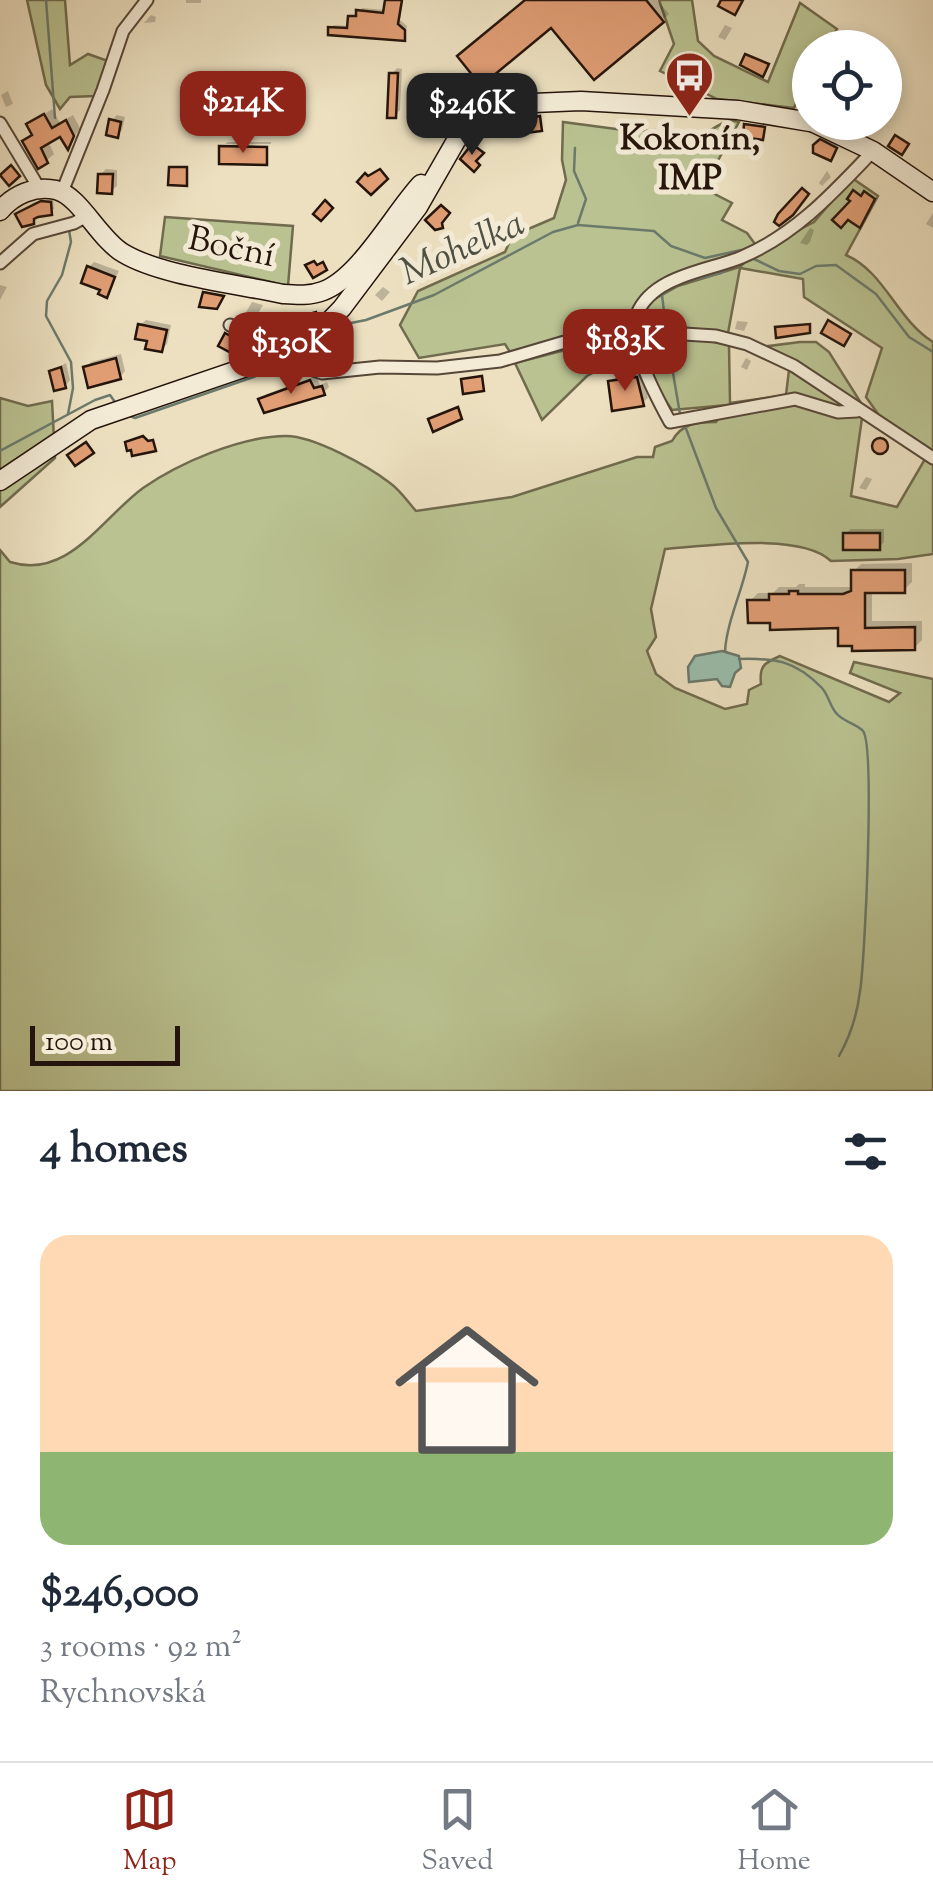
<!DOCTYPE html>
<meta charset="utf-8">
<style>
body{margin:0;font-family:"Sorts Mill Goudy",serif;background:#f6f6f7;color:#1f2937;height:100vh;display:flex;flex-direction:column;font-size:38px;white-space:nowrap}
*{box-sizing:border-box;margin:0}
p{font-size:32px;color:#747a83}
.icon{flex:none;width:55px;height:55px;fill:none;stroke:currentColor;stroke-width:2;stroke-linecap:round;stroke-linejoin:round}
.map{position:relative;height:1091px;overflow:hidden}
.drawer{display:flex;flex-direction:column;background:#fff;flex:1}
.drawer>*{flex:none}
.controls{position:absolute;left:792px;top:30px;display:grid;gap:20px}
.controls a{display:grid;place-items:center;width:110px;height:110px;border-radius:50%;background:#fff;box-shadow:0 5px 15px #0003;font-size:50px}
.scale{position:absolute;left:30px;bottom:25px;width:150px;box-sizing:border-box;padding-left:10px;border:5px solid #25140b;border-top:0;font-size:28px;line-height:35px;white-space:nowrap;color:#25140b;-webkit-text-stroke:8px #f3ebd6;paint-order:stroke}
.price{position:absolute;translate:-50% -85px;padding:0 22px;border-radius:20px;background:#8f2418;color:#fff;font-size:32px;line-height:65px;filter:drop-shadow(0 2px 5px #0008)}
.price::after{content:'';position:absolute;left:50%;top:60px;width:30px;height:22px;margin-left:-15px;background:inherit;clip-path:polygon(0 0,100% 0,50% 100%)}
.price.on{background:#222;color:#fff}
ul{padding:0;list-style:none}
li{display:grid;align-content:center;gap:20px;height:530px;padding:0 40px}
li span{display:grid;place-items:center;height:310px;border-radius:30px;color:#555}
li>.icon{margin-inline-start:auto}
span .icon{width:180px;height:180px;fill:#fffc;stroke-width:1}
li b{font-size:42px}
h2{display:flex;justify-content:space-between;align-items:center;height:120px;padding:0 40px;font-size:42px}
.menu{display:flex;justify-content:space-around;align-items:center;height:140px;border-top:2px solid #e0e1e3;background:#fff;font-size:28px;color:#747a83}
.menu a{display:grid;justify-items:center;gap:5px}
.menu .on{color:#8f2418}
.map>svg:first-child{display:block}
</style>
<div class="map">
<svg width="933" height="1091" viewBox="0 0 933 1091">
<rect width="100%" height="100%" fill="#ece0c0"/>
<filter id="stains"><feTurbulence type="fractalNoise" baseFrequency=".002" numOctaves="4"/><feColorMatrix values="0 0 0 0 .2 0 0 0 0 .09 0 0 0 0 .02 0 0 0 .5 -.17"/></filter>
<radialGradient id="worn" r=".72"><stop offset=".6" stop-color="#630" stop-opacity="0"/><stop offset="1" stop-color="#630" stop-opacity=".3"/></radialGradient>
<!-- green -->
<g fill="#bac291" stroke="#706b4e" stroke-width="2.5">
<polygon points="27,0 65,0 70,65 88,54 108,61 95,96 70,97 60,109 46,85"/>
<polygon points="659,0 692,0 698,41 714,56 768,82 800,3 837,29 826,47 810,48 810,74 794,108 717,99 660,71 674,44"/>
<path d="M729,120L739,122L703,188L732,203L722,220L747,233L755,244L726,259L672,276L633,312L627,326L510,352L505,344L419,358L400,325L418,291L505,252L512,236L554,218L566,180L562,160L563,122L631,131L655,130C676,160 706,130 729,120Z"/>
<path d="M852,178L878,196L846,255C885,272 897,320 933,342V453L883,421L866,397L882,348L804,297L803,279L740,268L728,333L672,326H639L641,314L653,300L678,286L740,267L756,252L814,222Z"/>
<polygon points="165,217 293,226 288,286 160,256"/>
<polygon points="627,334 631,352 587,376 542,420 515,363"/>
<path d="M658,337L693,338L729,345L730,403L786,395L789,370L862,418L851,496L897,507L925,459L933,465V554L898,559L831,561C801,532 706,546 665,549L651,609L656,637L647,651L656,674L675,688L725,709L747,704L749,690L761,684C759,666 764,663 780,656L889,702L900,693L850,673L854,662L933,679V1091H0V550L10,562C68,580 102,518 143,488C179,463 241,436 286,436C314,436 368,466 390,483C400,490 408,502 416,511L512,497L637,457H653L655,447L672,441C682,423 697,422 716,422L728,405L672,410C660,392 628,353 658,337Z"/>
<polygon points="800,342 816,342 829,352 866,411 761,347"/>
<polygon points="0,398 28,406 52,401 55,458 0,507"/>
</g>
<!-- water -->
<polygon fill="#9abeac" stroke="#6b7a6c" stroke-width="2.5" points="722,651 739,656 741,668 735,673 730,687 722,686 717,679 689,682 688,667 695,656"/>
<!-- shadow -->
<g fill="#0003">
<rect x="186" y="0" width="15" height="3"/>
<polygon points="388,0 403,0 400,20 407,26 404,39 331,28 334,25 350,26 350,17 359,14 362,8 386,10"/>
<polygon points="527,0 657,0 669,14 662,20"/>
<polygon points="151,15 156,17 155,22 144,23"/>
<polygon points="725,25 732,28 725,40 718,37"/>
<polygon points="397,68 402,69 400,110 395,115 392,74"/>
<polygon points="8,91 13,104 6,107 1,95"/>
<polygon points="52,109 60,123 73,115 80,128 69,145 61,133 48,141 54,154 46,161 25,141 33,132 29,125"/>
<polygon points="117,115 125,117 122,130 117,135 112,120"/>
<polygon points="825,138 839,144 834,155 816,146"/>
<polygon points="228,142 271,142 271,144 225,144"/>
<polygon points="106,169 117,170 117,186 111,191 100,175"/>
<polygon points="827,171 831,177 822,186 819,183"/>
<polygon points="53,200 54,209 36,216 33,222 21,211 35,202"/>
<polygon points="933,213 933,228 926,224"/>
<polygon points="810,228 814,230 810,242 807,245 800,243"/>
<polygon points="94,262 119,271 106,295 89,267"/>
<polygon points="0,285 7,287 0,300"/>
<polygon points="383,287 390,292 382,301 375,295"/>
<polygon points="252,302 263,305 256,317 245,314"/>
<polygon points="146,320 171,325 167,344 161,350 140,325"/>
<polygon points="737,321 748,322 744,331 735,329"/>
<polygon points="121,354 125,371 120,377 86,368 91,362"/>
<polygon points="746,358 751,361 747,370 741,367"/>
<polygon points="66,363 70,380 65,386 52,371"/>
<polygon points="642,373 648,398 642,403 610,382 616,377"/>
<polygon points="316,376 320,385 327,382 329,387 323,393 261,400 267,394"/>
<polygon points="880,436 888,442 881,452 872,446"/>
<polygon points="866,477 872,479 866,490 859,488"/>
<polygon points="851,529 884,529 884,542 879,548 845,534"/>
<polygon points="912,563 912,582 904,590 872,591 872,621 922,621 922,640 914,648 840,626 772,620 750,601 758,593 773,593 779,587 796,587 799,584 805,584 805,587 853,587 853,572 861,564"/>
</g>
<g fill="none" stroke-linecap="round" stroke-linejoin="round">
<!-- stream -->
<g stroke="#6b7a6c" stroke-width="2.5">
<polyline points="46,0 55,118"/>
<polyline points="575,148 574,171 586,199 578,223"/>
<polyline points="750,257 779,271 800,274 816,266 836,265 876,294 909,337 933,352"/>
<polyline points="680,283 721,273 734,265"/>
<polyline points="666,328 662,295 673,286"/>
<polyline points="667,338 680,414"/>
<polyline points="300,359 351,323 366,320 434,295 553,232 578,225 654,231 671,246 705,258 741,250"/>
<polyline points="68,414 73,388 71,362 46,316 47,301 62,275 71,242 69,230"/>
<polyline points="130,416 135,418 288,365"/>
<path d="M685,426L716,508L748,562C742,592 727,621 725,651L728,653"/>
<polyline points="0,451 95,400 110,395 117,405"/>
<path d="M739,659C775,658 795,660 822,688C829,696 830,707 837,714C844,722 857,724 863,731C875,746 865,962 860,991C857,1016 851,1035 839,1056"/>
</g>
</g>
<!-- building -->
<g fill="#e19e75" stroke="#25140b" stroke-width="2.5">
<polygon points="385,0 402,0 398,24 405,30 405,41 328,35 328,27 347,28 348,16 356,16 356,10 383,13"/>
<polygon points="525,0 646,0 664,22 594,80 551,28 481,86 457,56"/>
<polygon points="721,0 743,0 735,15 718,6"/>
<polygon points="745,54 769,64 763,77 740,65"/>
<polygon points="389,73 398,73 396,118 387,118"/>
<polygon points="44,114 52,128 66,120 74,136 68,150 60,137 41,148 48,163 38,169 22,141 32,135 26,124"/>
<polygon points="540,116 542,131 525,133 523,119"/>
<polygon points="109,119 121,122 118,138 106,135"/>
<polygon points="744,124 765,127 763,140 743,137"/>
<polygon points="895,135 909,144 902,155 888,146"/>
<polygon points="820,139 837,148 831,161 813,153 813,145"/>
<polygon points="472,144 484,153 476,161 480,165 474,172 460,159"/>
<polygon points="219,146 267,147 267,165 219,164"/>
<polygon points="11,165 20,176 9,186 0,175"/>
<polygon points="169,167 187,167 187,186 168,185"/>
<polygon points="380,169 388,179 371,195 357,182 365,173 368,176"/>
<polygon points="98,174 113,174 112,194 97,193"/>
<polygon points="802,188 809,194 793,215 779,226 774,222 778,214"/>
<polygon points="853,190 861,196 864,191 875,199 860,228 848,220 841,228 832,220 850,201 847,199"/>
<polygon points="325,200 333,208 321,221 313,214"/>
<polygon points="41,201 51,202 52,215 38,217 34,219 34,224 22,227 15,214"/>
<polygon points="441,205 450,213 442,223 443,228 435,230 425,220"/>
<polygon points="314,261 317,265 323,262 327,270 313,278 305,265"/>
<polygon points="87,266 115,277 107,298 98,294 100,290 81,283"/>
<polygon points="203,292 224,296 217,309 199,307"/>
<polygon points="316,312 317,316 308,326 290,330 288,320"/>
<polygon points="828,320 851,334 844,346 821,333"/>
<polygon points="138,324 167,330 162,352 145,349 147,341 135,339"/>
<polygon points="810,324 810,333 776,338 775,327"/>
<polygon points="225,333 238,340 236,345 241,348 237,356 218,346"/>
<polygon points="626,341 627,347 583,356 582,347"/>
<polygon points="116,358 121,379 88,388 83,367"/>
<polygon points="61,367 66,388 54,391 49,371"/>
<polygon points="482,376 484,391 463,394 461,379"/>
<polygon points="637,377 644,406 612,411 608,381"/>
<polygon points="310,380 314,388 322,386 325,395 264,413 258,399"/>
<polygon points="458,407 462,419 433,432 428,419"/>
<polygon points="143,436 148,441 153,440 156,451 132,456 131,450 127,451 125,442"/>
<circle cx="880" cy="446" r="8"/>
<polygon points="86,442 94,453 75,466 67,455"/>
<rect x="843" y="533" width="37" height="17"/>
<polygon points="851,570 905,570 905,593 865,593 865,628 915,627 915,650 852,651 852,646 838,646 838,628 770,630 770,623 748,623 747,600 769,600 769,594 789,594 789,591 798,591 798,594 843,594 851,591"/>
</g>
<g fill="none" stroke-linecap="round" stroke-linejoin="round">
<defs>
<g id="street">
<polyline points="0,123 39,188"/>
<polyline points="62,192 103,90 123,31 147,0"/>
<polyline points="0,263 33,234 74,223 85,217"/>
<polyline points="230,325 286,353 298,365 322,373 380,367 437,368 500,361 585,336 636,331 716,336 747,344 794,366 933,458"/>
<path d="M857,411L838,412L795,399L670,422C657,398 625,340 637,314C653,275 709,271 742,257C796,234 834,192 873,151"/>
</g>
<g id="secondary">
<polyline points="812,122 873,151 933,192"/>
<path d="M0,211C13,195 35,185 56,190C80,196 99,239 123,253C161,276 238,284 283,294C297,295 310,296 323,291C360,277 394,213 421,184"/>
<polyline points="0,481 91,420 267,360 315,336 342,308 418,207 457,139 485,116 533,103 581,101 738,110 810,122"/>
</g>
</defs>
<!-- street casing -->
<use href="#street" stroke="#574738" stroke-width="15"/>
<!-- secondary casing -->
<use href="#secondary" stroke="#25140b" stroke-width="21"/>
<!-- street -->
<use href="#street" stroke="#f3ebd6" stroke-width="11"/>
<!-- secondary -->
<use href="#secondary" stroke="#f3ebd6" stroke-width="18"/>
</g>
<!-- icons -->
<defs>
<symbol id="bus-pin" viewBox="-11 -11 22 30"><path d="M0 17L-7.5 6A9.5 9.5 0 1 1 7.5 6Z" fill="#8f2418" stroke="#f3ebd6"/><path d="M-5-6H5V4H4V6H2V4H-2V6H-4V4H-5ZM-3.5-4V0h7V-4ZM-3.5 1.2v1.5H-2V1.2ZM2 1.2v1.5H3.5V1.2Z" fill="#fff"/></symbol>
</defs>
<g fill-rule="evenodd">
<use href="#bus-pin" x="662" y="48" width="55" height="75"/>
</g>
<g text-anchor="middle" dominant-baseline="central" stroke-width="10" stroke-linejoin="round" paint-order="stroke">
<!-- poi labels -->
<g font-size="35" font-weight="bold" fill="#25140b" stroke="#f3ebd6">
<text x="690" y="140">Kokonín,<tspan x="690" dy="40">IMP</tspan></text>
</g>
<!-- street labels -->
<g font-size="35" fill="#25140b" stroke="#f3ebd6">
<text transform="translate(231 249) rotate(12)">Boční</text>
</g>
<!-- water labels -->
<g font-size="38" font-style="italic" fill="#4e5043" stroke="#f3ebd6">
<text transform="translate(463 250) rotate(-24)">Mohelka</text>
</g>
</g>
<rect width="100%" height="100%" filter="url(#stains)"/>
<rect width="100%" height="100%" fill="url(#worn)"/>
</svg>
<div class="controls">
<a><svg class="icon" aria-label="locate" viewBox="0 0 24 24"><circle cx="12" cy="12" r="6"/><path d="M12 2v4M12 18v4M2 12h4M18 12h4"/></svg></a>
</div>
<div class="scale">100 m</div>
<b class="price" style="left:243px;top:156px">$214K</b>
<b class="price on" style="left:472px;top:158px">$246K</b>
<b class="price" style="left:625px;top:394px">$183K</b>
<b class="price" style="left:291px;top:397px">$130K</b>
</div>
<section class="drawer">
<h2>4 homes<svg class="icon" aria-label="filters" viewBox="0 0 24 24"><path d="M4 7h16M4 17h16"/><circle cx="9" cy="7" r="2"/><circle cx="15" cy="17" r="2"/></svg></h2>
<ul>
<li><span style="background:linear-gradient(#ffd9b3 70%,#8fb573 0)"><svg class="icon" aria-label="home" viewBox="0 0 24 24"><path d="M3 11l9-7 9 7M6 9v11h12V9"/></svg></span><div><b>$246,000</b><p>3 rooms · 92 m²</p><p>Rychnovská</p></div></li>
</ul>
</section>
<nav class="menu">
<a class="on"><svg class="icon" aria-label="map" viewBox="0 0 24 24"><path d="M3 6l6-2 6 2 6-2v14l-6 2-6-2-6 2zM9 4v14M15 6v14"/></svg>Map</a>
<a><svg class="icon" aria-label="saved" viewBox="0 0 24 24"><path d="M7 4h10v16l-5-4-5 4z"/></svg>Saved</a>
<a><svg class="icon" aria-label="home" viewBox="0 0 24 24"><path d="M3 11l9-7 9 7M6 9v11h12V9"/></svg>Home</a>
</nav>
